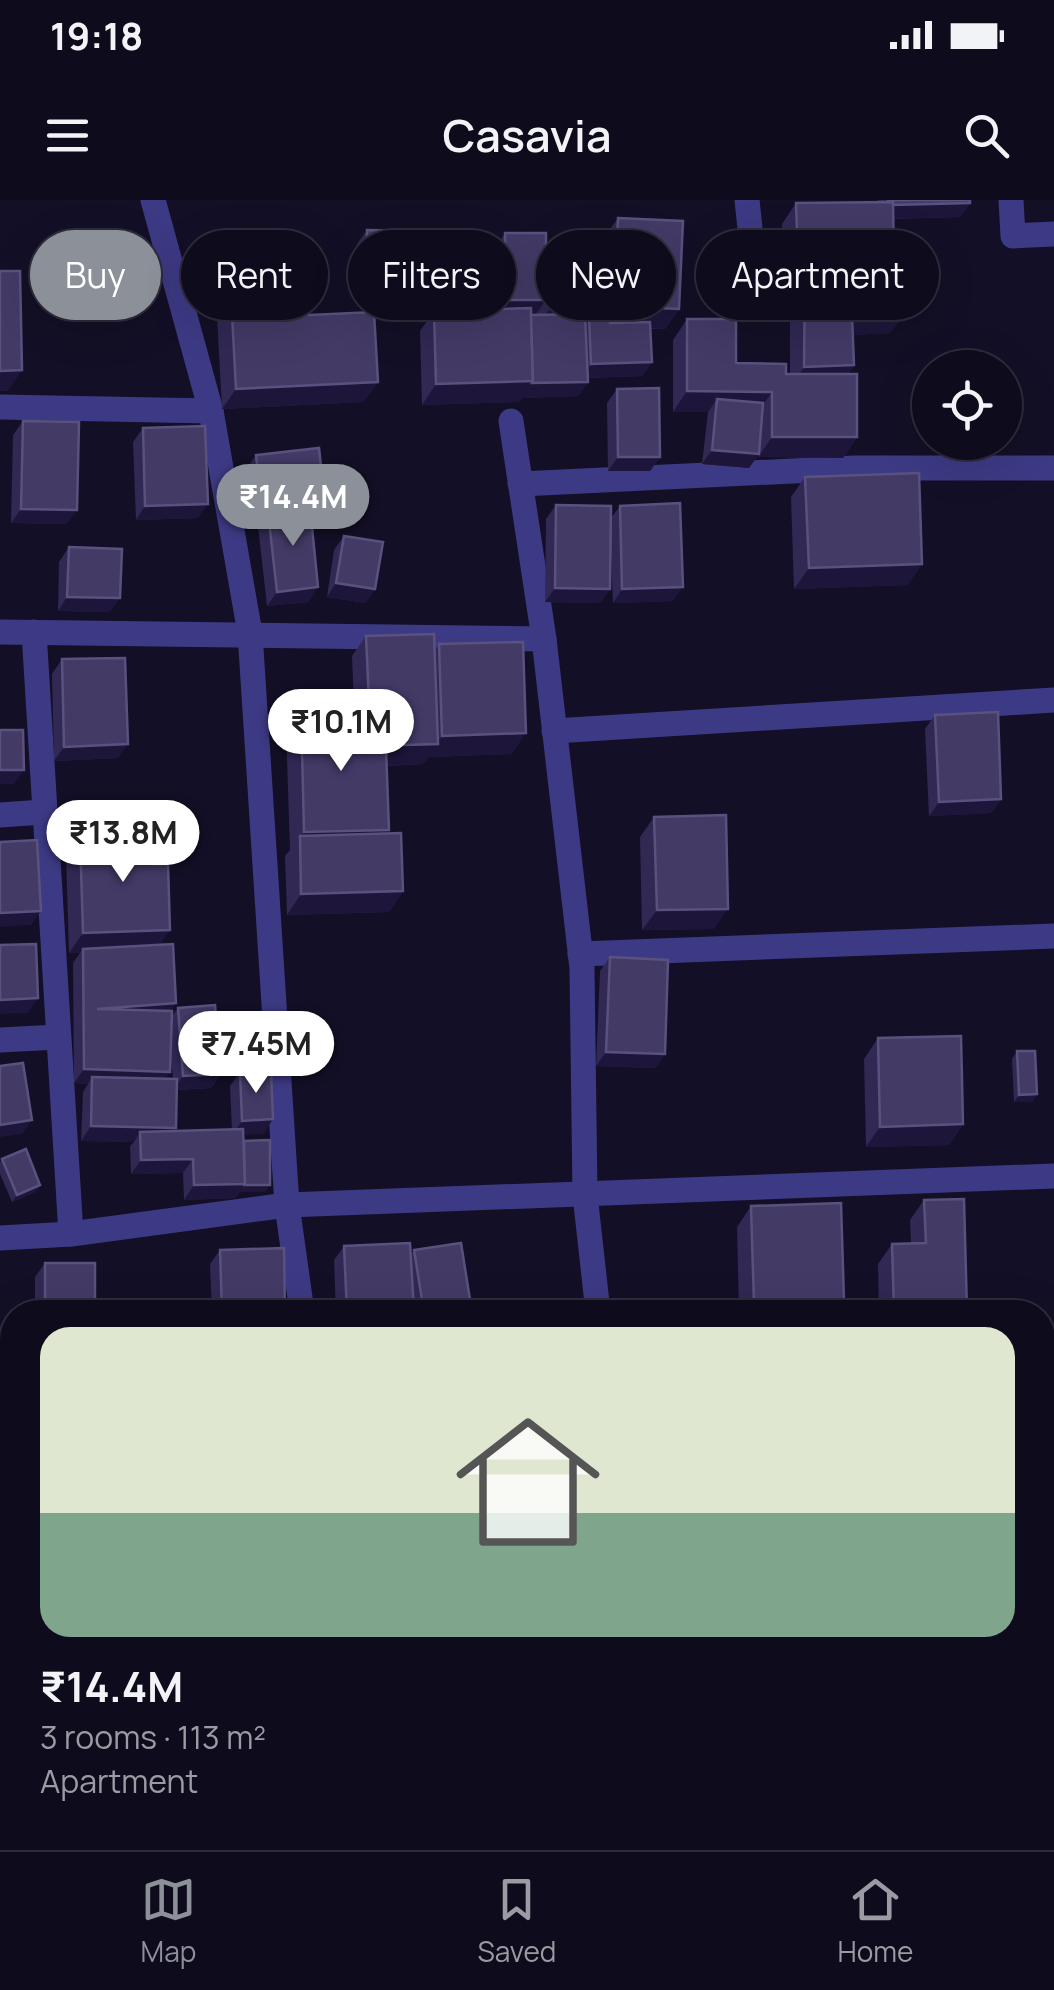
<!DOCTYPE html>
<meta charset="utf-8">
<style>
body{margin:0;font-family:Manrope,sans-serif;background:#171425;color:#f1f3f6;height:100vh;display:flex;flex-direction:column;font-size:38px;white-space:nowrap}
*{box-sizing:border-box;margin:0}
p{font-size:32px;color:#9b9ba3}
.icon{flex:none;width:55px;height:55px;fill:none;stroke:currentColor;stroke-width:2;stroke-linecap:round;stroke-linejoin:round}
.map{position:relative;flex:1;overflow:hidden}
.drawer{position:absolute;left:0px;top:1100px;width:1055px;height:550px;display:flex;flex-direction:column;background:#0e0b1c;border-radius:40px 40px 0 0;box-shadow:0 10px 40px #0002,0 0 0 2px #2e2b3b}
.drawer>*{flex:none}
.guide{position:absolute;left:30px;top:30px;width:995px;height:90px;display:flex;gap:20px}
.controls{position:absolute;left:912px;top:150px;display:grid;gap:20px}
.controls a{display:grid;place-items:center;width:110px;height:110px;border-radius:50%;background:#0e0b1c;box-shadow:0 10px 40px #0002,0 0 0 2px #2e2b3b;font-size:50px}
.price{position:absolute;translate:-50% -85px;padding:0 22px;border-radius:35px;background:#fff;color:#222;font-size:32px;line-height:65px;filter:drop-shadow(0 2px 5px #0008)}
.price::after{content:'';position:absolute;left:50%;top:60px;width:30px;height:22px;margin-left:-15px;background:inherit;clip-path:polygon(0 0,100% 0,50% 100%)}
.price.current{background:#8c9099;color:#fff}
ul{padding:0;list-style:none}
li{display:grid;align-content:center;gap:20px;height:530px;padding:0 40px}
li span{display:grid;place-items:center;height:310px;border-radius:30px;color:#555}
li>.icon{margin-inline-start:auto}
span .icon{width:180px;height:180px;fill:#fffc;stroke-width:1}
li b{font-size:42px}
.chip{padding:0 35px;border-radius:45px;background:#0e0b1c;box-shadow:0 10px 40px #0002,0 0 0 2px #2e2b3b;font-size:35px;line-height:90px}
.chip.current{background:#8c9099;color:#fff}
.status{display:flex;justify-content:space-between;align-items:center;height:70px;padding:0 50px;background:#0e0b1c;direction:ltr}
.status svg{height:28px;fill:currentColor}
header{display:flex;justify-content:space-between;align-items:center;height:130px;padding:0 40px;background:#0e0b1c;font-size:45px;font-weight:600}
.tabs{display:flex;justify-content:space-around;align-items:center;height:140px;border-top:2px solid #2e2b3b;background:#0e0b1c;font-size:28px;color:#9b9ba3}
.tabs a{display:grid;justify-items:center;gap:5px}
.tabs .current{color:#8c9099}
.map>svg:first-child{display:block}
</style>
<div class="status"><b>19:18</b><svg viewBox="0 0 49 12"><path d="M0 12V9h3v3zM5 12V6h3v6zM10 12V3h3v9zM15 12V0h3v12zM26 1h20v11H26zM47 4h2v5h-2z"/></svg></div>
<header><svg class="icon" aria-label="menu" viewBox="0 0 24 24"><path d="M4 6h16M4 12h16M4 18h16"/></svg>Casavia<svg class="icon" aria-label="search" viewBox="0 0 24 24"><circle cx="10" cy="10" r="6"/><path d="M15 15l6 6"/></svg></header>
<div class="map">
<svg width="1054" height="1650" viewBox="0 0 1054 1650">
<rect width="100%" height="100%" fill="#130f26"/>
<!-- green -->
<g fill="#12302f">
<polygon points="1043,1531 1054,1531 1054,1650 881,1650 881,1638 1042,1638"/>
<polygon points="361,1638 663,1638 663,1650 362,1650"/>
</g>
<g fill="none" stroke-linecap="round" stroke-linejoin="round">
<!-- minor -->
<g stroke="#3d3a85" stroke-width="25">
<polyline points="153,0 211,211 250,433 287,1005 1054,976"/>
<polyline points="747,0 755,76"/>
<polyline points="1011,0 1013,36 1054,34"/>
<polyline points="0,207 211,211"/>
<polyline points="511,221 544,439"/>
<polyline points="520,284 855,268 1054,268"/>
<polyline points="0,432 544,439 582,768 585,995 598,1112"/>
<polyline points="34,432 71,1034"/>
<polyline points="554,531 1054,500"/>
<polyline points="0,615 43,612"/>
<polyline points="580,754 1054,736"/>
<polyline points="0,840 58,837"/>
<polyline points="0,1038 71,1034 287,1005 302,1112"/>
<polyline points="1042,1301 1054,1300"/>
<polyline points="0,1489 12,1489"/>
<polyline points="1042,1518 1054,1518"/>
<polyline points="342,1638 343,1650"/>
<polyline points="888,1638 888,1650"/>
<polyline points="0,1643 162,1638"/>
<polyline points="657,1650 658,1638"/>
</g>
</g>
<!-- wall -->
<g fill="#312854" fill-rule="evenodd">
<polygon points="878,0 970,0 970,3 960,17 893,19 893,64 905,113 890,133 853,135 854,165 848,174 857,237 843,258 758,257 758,254 749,268 702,264 708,212 673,212 673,140 687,119 736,163 790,174 790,88 793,84 783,84 782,24 796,3 878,2"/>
<polygon points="618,18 679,109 665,129 651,129 652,162 642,176 587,178 588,182 578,196 522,198 519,202 422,205 420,131 434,111 495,109 496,47 505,33 546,52 550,46 603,47 604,38"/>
<polygon points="367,30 416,89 406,103 356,102 357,44"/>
<polygon points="432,37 465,94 455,108 425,109 422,51"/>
<polygon points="231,96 309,115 378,182 363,202 222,209 217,117"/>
<polygon points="617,189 660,257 650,271 608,271 607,203"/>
<polygon points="23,221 67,324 11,323 13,235"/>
<polygon points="143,228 198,318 136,320 133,242"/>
<polygon points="256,255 324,294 314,308 310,308 309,402 267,406 258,326 268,313 251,315 246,269"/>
<polygon points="805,277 922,364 907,385 794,389 791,297"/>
<polygon points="556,305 611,318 620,306 673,401 613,403 611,352 610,389 600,403 545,402 546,319"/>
<polygon points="344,336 375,389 365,403 327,397 334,350"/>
<polygon points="69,347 110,412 58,411 59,362"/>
<polygon points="366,436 435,450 439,444 512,554 429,557 423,564 387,566 386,633 403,691 389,712 287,715 285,656 290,650 286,528 301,508 354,506 352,456"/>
<polygon points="62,459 118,558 54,561 52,474"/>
<polygon points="935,515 1001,599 991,613 929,616 925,529"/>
<polygon points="654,617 714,729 642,730 640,637"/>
<path d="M80,635L153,664L160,745L176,803L170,811L172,816L178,808L221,874L211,888L177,890L176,928L174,931L232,930L230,886L240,872L273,919L263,934H243L244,941L265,992H240L235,998L184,1000L183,973L131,974L130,946L134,942L81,941L83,892L88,884L74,883L73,763L80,753H69L66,656ZM171,858L173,879H165Z"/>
<polygon points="610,757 665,854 655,868 596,866 600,771"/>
<polygon points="878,838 963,924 949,945 866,947 864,859"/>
<polygon points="1017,851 1037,894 1032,902 1014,902 1012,859"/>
<polygon points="2,959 40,985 35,992 12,1002 0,974 0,962"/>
<polygon points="924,1000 967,1112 879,1112 878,1064 892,1044 911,1044 910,1020"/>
<polygon points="751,1006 836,1112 739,1112 737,1027"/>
<polygon points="344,1046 411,1054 414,1050 472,1112 336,1112 334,1060"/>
<polygon points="220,1050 285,1112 212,1112 210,1064"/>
<polygon points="45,1063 95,1112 35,1112 35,1077"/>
</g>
<!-- shaded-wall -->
<g fill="#1d163a">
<polygon points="970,3 960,17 878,19 888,5"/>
<polygon points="894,62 880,82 805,68 793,84 783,84 798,63"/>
<polygon points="366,88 416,89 406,103 356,102"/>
<polygon points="465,94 455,108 425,109 435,95"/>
<polygon points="505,100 546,100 536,114 495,114"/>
<polygon points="614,106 679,109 665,129 600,126"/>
<polygon points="550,108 607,109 597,123 589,116 585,123 540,122"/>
<polygon points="905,113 890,133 837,136 852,115"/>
<polygon points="652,162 642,176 581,178 591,164"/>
<polygon points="854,165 840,185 790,187 804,167"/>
<polygon points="22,170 8,191 0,191 0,171"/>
<polygon points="533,181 588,182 578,196 522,198 519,202 422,205 436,184"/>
<polygon points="378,182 363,202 222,209 236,189"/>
<polygon points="687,191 772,192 758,212 717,199 708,212 673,212"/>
<polygon points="772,237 857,237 843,258 758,257"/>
<polygon points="712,250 759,254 749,268 702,264"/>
<polygon points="618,257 660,257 650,271 608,271"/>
<polygon points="324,294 314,308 251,315 261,301"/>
<polygon points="208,304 198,318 136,320 145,306"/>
<polygon points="21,309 77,310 67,324 11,323"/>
<polygon points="922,364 907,385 794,389 809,368"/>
<polygon points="336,383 375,389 365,403 327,397"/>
<polygon points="318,387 309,402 267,406 277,392"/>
<polygon points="683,387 673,401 613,403 622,389"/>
<polygon points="555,388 610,389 600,403 545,402"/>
<polygon points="67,397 120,398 110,412 58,411"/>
<polygon points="526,533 512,554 429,557 423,564 356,567 371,546 436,544 442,536"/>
<polygon points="128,544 118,558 54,561 64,547"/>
<polygon points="0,570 24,570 14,584 0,584"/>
<polygon points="1001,599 991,613 929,616 939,602"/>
<polygon points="389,630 374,650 300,638 304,632"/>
<polygon points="403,691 389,712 287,715 301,694"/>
<polygon points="728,709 714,729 642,730 657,710"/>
<polygon points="41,711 31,725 0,727 0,713"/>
<polygon points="170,730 156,751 83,749 80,753 69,753 83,733"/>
<polygon points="38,798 28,813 0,814 0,800"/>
<polygon points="176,803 166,817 97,809"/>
<polygon points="606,852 665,854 655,868 596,866"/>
<polygon points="84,869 170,872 161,886 92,877 88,884 74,883"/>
<polygon points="221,874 211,888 173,890 183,876"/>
<polygon points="1037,894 1032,902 1014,902 1019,895"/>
<polygon points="273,919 263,934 232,935 242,921"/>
<polygon points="32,920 22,934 0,937 0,925"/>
<polygon points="963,924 949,945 866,947 880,927"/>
<polygon points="91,926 176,928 166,942 140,932 134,942 81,941"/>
<polygon points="193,959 183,973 131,974 141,960"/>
<polygon points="40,985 35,992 12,1002 17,995"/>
<polygon points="194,985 270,985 265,992 240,992 235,998 184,1000"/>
<polygon points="844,1101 836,1112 748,1112 754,1104"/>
<rect x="0" y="1228" width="12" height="14"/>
<polygon points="0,1340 12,1340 12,1343 5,1354 0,1354"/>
<polygon points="1042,1394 1054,1395 1054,1402 1049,1409 1042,1409"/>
<rect x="0" y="1450" width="12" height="21"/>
<polygon points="1054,1472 1045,1487 1042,1487 1042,1473"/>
<rect x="0" y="1591" width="12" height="21"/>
</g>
<!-- building -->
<g fill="#433a66" stroke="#5a527e" stroke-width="2.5">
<polygon points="888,0 970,0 970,3 893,5 893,2 888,2"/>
<polygon points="893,2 894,62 798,63 796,3"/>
<polygon points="618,18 683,21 679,109 614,106"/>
<polygon points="367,30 417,31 416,89 366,88"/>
<rect x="505" y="33" width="41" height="67"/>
<polygon points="462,35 465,94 435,95 432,37"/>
<polygon points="550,46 608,47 607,109 550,108"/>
<polygon points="903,63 905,113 852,115 854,165 804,167 805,68"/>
<polygon points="0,71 20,71 22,170 0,171"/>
<polygon points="308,92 309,115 374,112 378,182 236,189 231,96"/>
<polygon points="531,108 533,181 436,184 434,111"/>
<polygon points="585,114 588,182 532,183 533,181 531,115"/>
<polygon points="589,116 610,116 610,123 650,122 652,162 591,164"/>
<polygon points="687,119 736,119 736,163 786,164 786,174 857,174 857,237 772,237 772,192 687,191"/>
<polygon points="659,188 660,257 618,257 617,189"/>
<polygon points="717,199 763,203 759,254 712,250"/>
<polygon points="23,221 79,222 77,310 21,309"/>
<polygon points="205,226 208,304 145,306 143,228"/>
<polygon points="319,248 324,294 261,301 256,255"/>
<polygon points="919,273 922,364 809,368 805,277"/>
<polygon points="680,303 683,387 622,389 620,306"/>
<polygon points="556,305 611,306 610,389 555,388"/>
<polygon points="310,307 318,387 277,392 268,312"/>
<polygon points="344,336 383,342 375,389 336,383"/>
<polygon points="69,347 122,349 120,398 67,397"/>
<polygon points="434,434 438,544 371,546 366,436"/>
<polygon points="523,442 526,533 442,536 439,444"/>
<polygon points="125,458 128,544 64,547 62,459"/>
<polygon points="358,506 360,549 386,548 389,630 304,632 301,508"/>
<polygon points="998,512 1001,599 939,602 935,515"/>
<polygon points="0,530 23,530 24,570 0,570"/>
<polygon points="726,615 728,709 657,710 654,617"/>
<polygon points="152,633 153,664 168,664 170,730 83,733 80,635"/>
<polygon points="401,633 403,691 301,694 300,636"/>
<polygon points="37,640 41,711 0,713 0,642"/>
<polygon points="36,744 38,798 0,800 0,745"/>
<polygon points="173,744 176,803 97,809 172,811 170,872 84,869 83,749"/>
<polygon points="610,757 668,760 665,854 606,852"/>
<polygon points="215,805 221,874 183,876 178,808"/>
<polygon points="961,836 963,924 880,927 878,838"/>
<polygon points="1017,851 1035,851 1037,894 1019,895"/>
<polygon points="23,863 32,920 0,925 0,866"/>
<polygon points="271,870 273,919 242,921 240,872"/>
<polygon points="92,877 177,879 176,928 91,926"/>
<polygon points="243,929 245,984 194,985 193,959 141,960 140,932"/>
<polygon points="270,940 270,985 243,985 245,984 244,941"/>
<polygon points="26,949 40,985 17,995 2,959"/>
<polygon points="964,999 967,1112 894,1112 892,1044 926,1043 924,1000"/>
<polygon points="841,1003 844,1101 754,1104 751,1006"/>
<polygon points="410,1043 414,1112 347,1112 344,1046"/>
<polygon points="461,1043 472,1112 424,1112 414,1050"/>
<polygon points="284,1048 285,1112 222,1112 220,1050"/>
<rect x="45" y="1063" width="50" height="49"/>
<polygon points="603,1104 603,1112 491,1112 491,1107"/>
<rect x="0" y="1169" width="12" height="59"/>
<polygon points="12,1289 12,1340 0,1340 0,1290"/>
<polygon points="1042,1318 1054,1318 1054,1395 1042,1394"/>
<polygon points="0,1392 12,1393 12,1450 0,1450"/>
<polygon points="1053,1409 1054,1472 1042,1473 1042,1410"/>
<polygon points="0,1511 12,1512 12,1591 0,1591"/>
</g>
</svg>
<div class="controls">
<a><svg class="icon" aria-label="locate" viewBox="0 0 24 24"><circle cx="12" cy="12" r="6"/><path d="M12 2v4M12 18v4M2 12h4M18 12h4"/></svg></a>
</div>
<b class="price current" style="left:293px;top:349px">₹14.4M</b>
<b class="price" style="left:341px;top:574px">₹10.1M</b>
<b class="price" style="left:123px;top:685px">₹13.8M</b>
<b class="price" style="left:256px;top:896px">₹7.45M</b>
<div class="guide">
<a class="chip current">Buy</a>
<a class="chip">Rent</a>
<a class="chip">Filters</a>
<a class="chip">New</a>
<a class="chip">Apartment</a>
</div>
<section class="drawer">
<ul>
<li><span style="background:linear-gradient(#dfe7d0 60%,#7fa58c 0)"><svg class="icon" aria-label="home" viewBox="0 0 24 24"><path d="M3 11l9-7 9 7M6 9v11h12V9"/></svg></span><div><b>₹14.4M</b><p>3 rooms · 113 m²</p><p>Apartment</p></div></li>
</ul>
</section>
</div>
<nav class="tabs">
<a class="current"><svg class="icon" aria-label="map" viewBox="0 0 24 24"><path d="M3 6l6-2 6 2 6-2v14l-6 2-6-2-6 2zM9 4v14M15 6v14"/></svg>Map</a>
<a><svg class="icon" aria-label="saved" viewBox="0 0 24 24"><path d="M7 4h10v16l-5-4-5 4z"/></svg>Saved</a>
<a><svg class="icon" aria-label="home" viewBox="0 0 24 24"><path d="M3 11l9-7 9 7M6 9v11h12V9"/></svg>Home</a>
</nav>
